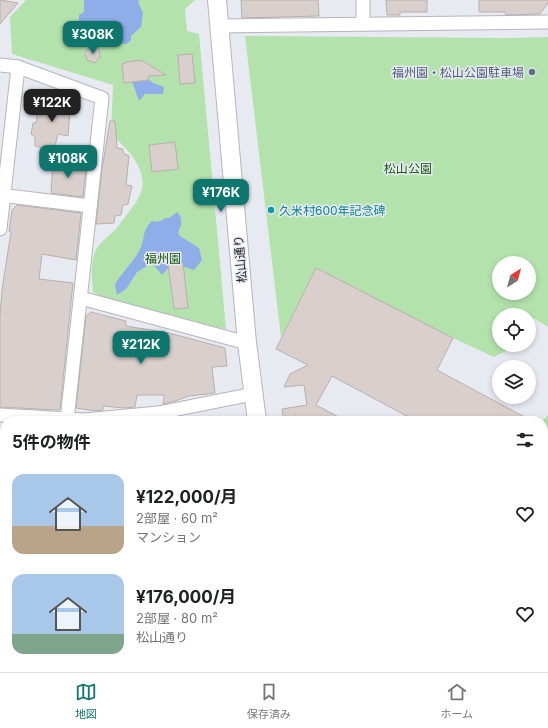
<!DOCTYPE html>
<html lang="ja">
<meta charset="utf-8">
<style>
body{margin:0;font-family:Inter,"Noto Sans JP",sans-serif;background:#f2f2f2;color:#202124;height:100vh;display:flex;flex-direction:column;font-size:15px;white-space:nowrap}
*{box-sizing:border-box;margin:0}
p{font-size:13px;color:#757577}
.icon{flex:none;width:22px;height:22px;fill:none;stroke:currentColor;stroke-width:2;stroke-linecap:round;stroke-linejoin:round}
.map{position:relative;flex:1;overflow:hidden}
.details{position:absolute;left:0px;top:416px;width:548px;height:256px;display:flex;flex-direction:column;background:#fff;border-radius:16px 16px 0 0;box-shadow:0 2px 6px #0003}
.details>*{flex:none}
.needle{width:26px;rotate:36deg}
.tools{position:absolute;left:492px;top:256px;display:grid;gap:8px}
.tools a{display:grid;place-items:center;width:44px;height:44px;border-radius:50%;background:#fff;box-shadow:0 2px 6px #0003;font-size:20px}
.price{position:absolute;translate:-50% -34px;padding:0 9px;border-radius:8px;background:#0f766e;color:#fff;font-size:13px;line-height:26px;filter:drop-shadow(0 1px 2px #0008)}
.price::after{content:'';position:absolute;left:50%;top:24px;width:12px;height:9px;margin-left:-6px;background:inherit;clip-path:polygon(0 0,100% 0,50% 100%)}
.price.active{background:#222;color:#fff}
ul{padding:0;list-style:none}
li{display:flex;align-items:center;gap:12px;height:100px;padding:0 12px}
li span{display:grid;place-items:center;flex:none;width:112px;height:80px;border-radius:12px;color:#555}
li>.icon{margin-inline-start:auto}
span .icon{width:48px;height:48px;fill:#fffc;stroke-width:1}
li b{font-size:17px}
h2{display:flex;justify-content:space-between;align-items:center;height:48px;padding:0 12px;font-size:17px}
.tabs{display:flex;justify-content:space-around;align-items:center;height:56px;border-top:1px solid #e0e0e0;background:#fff;font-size:11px;color:#757577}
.tabs a{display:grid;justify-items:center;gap:2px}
.tabs .active{color:#0f766e}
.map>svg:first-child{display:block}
</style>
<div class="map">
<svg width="548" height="672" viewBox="0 0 548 672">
<rect width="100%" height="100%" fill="#e8eaf2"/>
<!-- green -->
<g fill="#b3e2ac" fill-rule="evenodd">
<path d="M26,0H195L185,9L187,31L199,34L226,329L112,304L93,292C92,279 90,265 95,252C99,243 109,236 116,229C120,224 124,218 129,212C134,205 141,196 142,188C146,166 125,147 111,134L113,85L12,54L10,17Z"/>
<path d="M245,36L506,38L548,37V327L534,318L529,325V315H499V345H514L512,348L494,357L453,338L316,268L281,337ZM499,263H529V293H499Z"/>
<polygon points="548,415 548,543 543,543 543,421 542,421"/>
</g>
<!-- water -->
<g fill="#8faee9">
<polygon points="84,0 140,0 138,2 143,13 141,27 131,36 131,40 127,44 115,43 106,45 101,35 95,28 84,37 68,41 63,29 79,20 79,15 84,12"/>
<polygon points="143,75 153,83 164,87 163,94 145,94 139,101 131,78"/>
<path d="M177,212C183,218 182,225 178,232L180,236L199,248L202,260L194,270L185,267H169L162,275L152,263L137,272L126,289L117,295L115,284C122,273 136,259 141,247C145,237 142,231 152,221L158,222L166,218H169Z"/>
</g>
<!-- building -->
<g fill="#d9d0cd" stroke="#b9afac">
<polygon points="0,0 18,3 0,24"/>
<polygon points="241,0 318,0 319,16 242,18"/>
<polygon points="386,0 427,0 427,12 400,12 400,15 387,15"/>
<polygon points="479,0 548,0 548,3 540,14 506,15 505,12 479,12"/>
<polygon points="93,46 99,50 100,57 95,63 87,60 85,52"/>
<polygon points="192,54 195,83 180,84 178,55"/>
<polygon points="141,60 166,75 149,76 148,80 124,83 122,64 127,62"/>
<polygon points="51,96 71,97 68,136 58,134 54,150 35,146 35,137 31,134 33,123 36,123 38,108 51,110"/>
<polygon points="110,121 115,121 117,148 123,149 123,153 129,156 126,185 132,186 128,204 123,205 121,215 115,216 114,223 96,224 102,169"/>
<polygon points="175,142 178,169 152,172 149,145"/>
<polygon points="53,161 86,167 83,197 51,193"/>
<polygon points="17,205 81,213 76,260 42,254 39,279 73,283 60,409 58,410 0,407 0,316 2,290 11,232 9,231 12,210"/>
<polygon points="183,263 188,308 174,309 168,264"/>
<polygon points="316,268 453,338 437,370 532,421 416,421 332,376 316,405 346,421 284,421 282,409 307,405 304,385 284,387 290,374 308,365 276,349"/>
<polygon points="91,312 126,321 126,326 169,333 225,348 227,366 212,367 215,393 189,396 175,401 163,404 164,395 137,395 135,407 124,408 103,406 103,410 96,411 76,408 86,316"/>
</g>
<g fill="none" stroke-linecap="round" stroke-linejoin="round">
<defs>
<g id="street">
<polyline points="363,24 363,0"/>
<polyline points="220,26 548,22"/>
<polyline points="0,65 18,67 102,98 67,420"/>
<polyline points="0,195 90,206"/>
<polyline points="0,229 18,67"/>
<polyline points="81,298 247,343"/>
<polyline points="0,415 84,420 158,413 253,394"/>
<polyline points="543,557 548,557"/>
<polyline points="543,574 548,629"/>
<polyline points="543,651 548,650"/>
<polyline points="130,667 131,672"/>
<polyline points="340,672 388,667"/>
</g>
<g id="secondary">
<polyline points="217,0 247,343 257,421"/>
<polyline points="303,667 304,672"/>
</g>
</defs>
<!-- street casing -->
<use href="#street" stroke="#b4b5bd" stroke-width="15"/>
<!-- secondary casing -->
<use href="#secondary" stroke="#b4b5bd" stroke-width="20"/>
<!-- street -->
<use href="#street" stroke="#fff" stroke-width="13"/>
<!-- secondary -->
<use href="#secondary" stroke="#fff" stroke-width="18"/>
</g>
<!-- markers -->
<circle fill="#5c6f8a" stroke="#e8eaf2" stroke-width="1.5" cx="532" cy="72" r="4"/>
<circle fill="#0f9aa8" stroke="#e8eaf2" stroke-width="1.5" cx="271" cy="210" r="4"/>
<g text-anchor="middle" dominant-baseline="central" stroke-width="3" stroke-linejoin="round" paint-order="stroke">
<!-- service labels -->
<g font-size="12" fill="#4e5e75" stroke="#e8eaf2" text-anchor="end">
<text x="524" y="72">福州園・松山公園駐車場</text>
</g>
<!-- park labels -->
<g font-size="12" fill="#17570d" stroke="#e8eaf2">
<text x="408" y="168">松山公園</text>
<text x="163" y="258">福州園</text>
</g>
<!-- culture labels -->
<g font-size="12" fill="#0d838f" stroke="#e8eaf2" text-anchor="start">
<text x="279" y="210">久米村600年記念碑</text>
</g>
<!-- street labels -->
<g font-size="12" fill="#242427" stroke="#e8eaf2">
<text transform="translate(240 259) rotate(-95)">松山通り</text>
</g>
</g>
</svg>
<div class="tools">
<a><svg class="needle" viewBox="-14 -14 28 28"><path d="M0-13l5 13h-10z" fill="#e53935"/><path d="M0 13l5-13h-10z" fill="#757577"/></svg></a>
<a><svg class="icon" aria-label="locate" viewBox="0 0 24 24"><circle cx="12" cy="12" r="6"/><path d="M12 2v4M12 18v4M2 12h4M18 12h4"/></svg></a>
<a><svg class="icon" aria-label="layers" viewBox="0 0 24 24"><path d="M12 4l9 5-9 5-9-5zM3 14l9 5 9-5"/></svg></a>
</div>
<b class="price" style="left:93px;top:55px">¥308K</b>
<b class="price active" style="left:52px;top:123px">¥122K</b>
<b class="price" style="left:68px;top:179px">¥108K</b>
<b class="price" style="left:221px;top:213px">¥176K</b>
<b class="price" style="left:141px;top:365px">¥212K</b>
<section class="details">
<h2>5件の物件<svg class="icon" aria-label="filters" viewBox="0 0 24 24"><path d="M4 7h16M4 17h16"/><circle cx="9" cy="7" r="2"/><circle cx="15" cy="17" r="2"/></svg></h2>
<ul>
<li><span style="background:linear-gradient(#a9c7e8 65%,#b9a48a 0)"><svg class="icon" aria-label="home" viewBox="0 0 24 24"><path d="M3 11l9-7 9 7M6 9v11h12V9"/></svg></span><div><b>¥122,000/月</b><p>2部屋 · 60 m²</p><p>マンション</p></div><svg class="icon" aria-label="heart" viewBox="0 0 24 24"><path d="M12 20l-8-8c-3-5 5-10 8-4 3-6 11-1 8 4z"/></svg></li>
<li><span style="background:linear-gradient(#a9c7e8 75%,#7fa58c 0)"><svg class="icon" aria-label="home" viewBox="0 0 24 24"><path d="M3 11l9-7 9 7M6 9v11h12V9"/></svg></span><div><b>¥176,000/月</b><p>2部屋 · 80 m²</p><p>松山通り</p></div><svg class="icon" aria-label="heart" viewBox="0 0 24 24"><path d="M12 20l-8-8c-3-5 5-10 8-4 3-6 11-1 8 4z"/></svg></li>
</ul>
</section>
</div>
<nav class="tabs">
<a class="active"><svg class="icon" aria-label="map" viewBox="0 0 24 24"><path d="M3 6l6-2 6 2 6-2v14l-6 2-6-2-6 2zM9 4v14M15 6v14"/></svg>地図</a>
<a><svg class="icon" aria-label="saved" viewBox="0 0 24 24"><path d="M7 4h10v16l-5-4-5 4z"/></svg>保存済み</a>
<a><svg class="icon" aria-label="home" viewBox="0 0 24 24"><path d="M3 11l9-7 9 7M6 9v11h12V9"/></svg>ホーム</a>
</nav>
